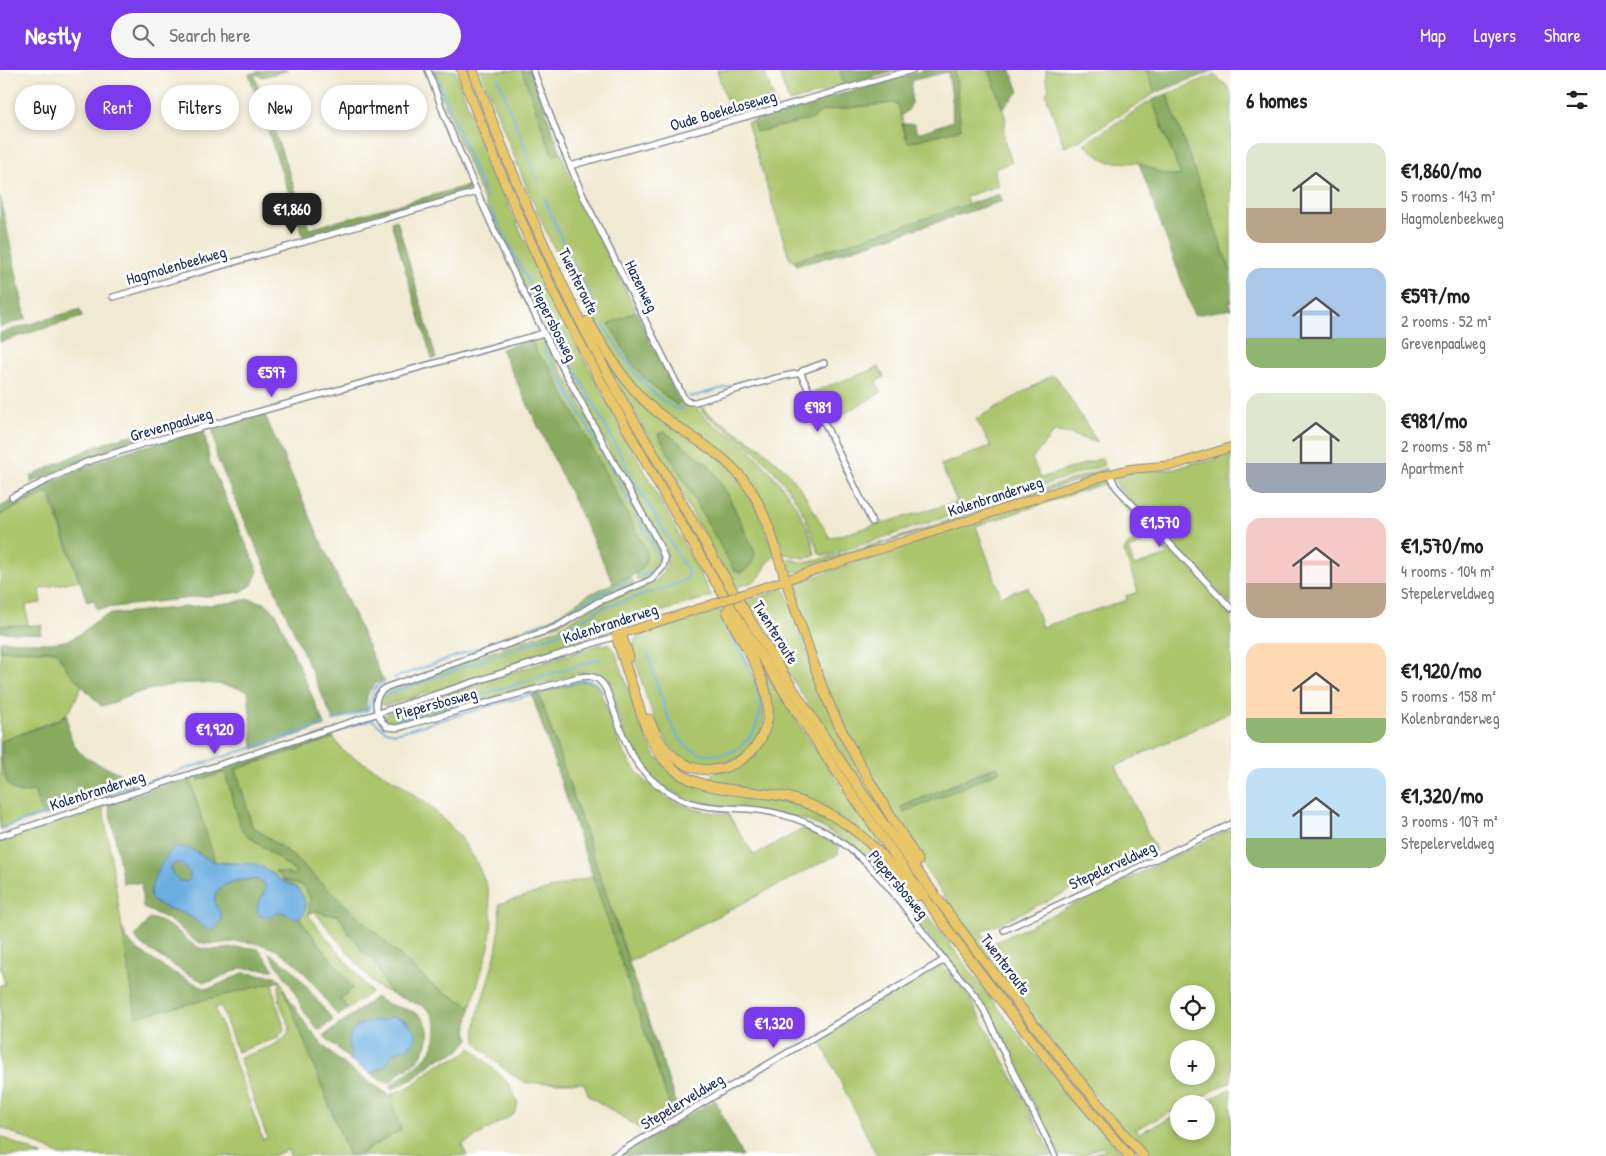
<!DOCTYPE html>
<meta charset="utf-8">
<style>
body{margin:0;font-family:"Patrick Hand",sans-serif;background:#f6f6f6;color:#222;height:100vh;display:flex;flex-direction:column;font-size:19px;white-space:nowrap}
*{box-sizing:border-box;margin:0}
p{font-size:16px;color:#767676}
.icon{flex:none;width:28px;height:28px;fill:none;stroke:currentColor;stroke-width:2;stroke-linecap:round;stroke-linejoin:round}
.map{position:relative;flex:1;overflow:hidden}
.details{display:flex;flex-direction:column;background:#fff;width:375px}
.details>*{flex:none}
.top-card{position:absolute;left:15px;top:15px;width:475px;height:45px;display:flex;gap:10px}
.fabs{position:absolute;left:1170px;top:915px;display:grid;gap:10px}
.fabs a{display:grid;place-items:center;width:45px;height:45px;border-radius:50%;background:#fff;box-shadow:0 2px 8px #0003;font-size:25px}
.price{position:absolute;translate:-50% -42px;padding:0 11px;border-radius:10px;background:#7c3aed;color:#fff;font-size:16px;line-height:32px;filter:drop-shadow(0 1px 2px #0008)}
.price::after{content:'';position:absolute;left:50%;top:30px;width:15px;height:11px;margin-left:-8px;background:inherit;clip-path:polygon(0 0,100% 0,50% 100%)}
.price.active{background:#222;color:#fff}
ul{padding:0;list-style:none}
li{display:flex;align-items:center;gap:15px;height:125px;padding:0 15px}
li span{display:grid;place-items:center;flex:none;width:140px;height:100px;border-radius:15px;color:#555}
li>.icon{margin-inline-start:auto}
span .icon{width:60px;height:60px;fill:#fffc;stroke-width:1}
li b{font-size:21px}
h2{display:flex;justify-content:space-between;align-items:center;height:60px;padding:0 15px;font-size:21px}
.chip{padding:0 18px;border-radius:22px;background:#fff;box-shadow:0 2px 8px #0003;font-size:18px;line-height:45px}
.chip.active{background:#7c3aed;color:#fff}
header{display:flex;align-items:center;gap:30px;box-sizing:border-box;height:70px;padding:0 25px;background:#7c3aed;color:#fff}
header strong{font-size:24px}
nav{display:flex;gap:28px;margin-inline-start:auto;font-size:18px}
.search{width:350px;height:45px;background:#f6f6f6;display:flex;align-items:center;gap:12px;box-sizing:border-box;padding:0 18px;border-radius:28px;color:#767676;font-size:19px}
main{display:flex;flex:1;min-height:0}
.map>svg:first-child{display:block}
</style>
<header>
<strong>Nestly</strong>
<div class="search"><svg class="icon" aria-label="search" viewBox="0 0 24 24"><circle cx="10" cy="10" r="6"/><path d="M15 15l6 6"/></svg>Search here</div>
<nav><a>Map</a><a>Layers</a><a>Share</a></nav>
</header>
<main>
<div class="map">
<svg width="1231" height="1086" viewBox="0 0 1231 1086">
<rect width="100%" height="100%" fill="#fff"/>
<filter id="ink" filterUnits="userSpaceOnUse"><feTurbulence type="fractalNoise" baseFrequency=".02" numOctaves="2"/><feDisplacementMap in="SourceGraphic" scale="10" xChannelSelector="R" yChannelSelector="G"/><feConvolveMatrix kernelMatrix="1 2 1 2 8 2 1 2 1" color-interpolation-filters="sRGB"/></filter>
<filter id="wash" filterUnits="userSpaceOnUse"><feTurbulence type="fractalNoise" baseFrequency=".0096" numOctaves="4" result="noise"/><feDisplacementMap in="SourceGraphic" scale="20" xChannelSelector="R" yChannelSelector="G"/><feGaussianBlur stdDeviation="1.12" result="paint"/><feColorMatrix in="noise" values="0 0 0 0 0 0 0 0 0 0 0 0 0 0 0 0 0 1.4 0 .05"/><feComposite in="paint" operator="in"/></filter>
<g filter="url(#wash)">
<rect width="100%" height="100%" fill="#f1ead2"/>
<!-- green -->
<g fill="#abc56a" stroke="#637a64" fill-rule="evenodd">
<path d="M432,0H455L491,97L554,233L712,526L601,560L564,580L385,636L379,633L378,630L380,624L389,618L557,559L598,534L657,510C665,500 668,494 666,481C578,325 492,169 432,0Z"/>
<path d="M480,0L496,1L522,0L551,82L554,85L561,83L570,106L637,243L633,242L647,311L676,335L682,330L688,335H695C702,350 719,356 732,366C766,392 810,442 815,486C797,492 794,482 780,485L748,414L641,325L593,255L549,168L526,116Z"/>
<polygon points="717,0 764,0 776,36 731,47"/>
<polygon points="778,0 840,0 844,16 789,32"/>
<path d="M955,0H989L1005,46C1007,53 1004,56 1004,62C1003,72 1009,83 1012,92L996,98L995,102L998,116L966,126L968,135L793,191L789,188L747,52L753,51L756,62L812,49L822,41L895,33L900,39L907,71L910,72L961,59Z"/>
<polygon points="1046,0 1146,0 1155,23 1077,72 1064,77 1046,24 1049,18 1046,10"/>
<polygon points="1214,5 1225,14 1231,22 1231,203 1167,24"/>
<polygon points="1152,30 1181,106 1161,104 1140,93 1109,92 1104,90 1084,74"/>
<path d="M591,261L626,314L727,395L752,428L776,485C767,491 766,497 761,505C755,513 743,515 734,518L623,322ZM665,362L687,380L727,423L755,483C753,493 750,498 740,503L734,500L658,364Z"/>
<path d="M543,266L658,475C660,480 663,487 663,492C661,502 649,508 641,511L637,509L636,502L643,499L548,294L536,282L532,269Z"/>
<polygon points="879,297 884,307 876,312 882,322 828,353 812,322"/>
<path d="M1051,306H1054L1058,309L1098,373L1067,363L1054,362L1032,389L1041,408L1102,388L1104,395L830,485H821L819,483C814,471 810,459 805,447C781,399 746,372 703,343L700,337L701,333L706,342L761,378L787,401L801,419L830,468L957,432L941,395L991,376L976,349Z"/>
<polygon points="1231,384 1231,535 1120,419 1116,413 1116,408 1125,403 1175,399 1193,393 1206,392"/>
<path d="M1106,398L1105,402L797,502C787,503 785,496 781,489C791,486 798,494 808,492C835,487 861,478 888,471Z"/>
<path d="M1105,410L1109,411L1143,448L1142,455L1103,414L976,456L1001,526L1028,517L1042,557L1127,530L1126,526L1138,522L1124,481L1125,478L1147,458L1152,459L1153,464L1147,469L1143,466L1138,470L1141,474L1128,479L1134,496L1168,485L1153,469L1160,466L1231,541V642L1116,696L1156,780L981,862L992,874L1231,759V1012L1187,1034H1179V1038L1136,1059L1139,1063L1179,1044V1061H1206V1034H1200L1231,1019V1086H1147L1099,1031L1007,915L927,802L904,764L832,635L792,524L799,512L954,458ZM996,696L999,698L904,743L902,737ZM1179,924H1206V951H1179ZM1179,979H1206V1006H1179Z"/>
<polygon points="48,422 79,510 39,519 41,533 26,535 28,555 0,556 0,445"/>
<polygon points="629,506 634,513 632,516 595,531 561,553 510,572 505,570 504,566 552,549 588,525"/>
<polygon points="783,519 786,521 812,598 902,769 900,771 809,636 744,532"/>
<path d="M721,540C734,567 761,610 764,638C769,686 706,716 673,679C651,654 644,615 633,584V572L638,566L678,552Z"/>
<path d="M601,574L609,575L615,581L646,668L656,687L687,711L799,735L819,742L858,765L912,825L1030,979L1125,1086H1090L1105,1079L1102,1076L1082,1086H1060L983,932L940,880L883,807L866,788L843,770L820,756L800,748L693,732L666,718L654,708L635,686L625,666L608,617L596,605L580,603L399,655C392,656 387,656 384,649L387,644L401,638Z"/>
<path d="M0,580L56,581L68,601L82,615L71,639L61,648L3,671C1,691 2,735 34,720L43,744L0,758Z"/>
<polygon points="759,591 800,656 885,780 884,782 831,742 721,715 711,710 710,708 713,703 731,698 771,653 756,592"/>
<path d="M583,611L594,613L599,619C606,635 610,651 616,666C637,717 674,741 728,744L754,785L805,758L822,766L839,777L838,784L629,892L539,624Z"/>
<polygon points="334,668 343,681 399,713 431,737 459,765 476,791 488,819 492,850 489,877 471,936 433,916 288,782 252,756 236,699"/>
<polygon points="225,702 242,761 297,803 294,805 290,804 284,810 305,817 310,828 309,846 371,922 348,939 340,929 353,918 299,848 301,847 306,837 302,825 293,816 279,809 270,801 249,794 215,792 189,707 197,705 199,710"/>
<path d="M101,735L103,737L136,946L273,912C273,930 282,944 284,960L277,968L237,982L221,936L215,938L263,1070L267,1067L239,988C254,982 287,975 290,957C284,943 274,925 281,911L349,1086H290L288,1080L272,1086H63L0,1057V915L5,914L0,895V768Z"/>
<path d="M593,806L673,1046L646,1062L589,1026L584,1013H527C510,1006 488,986 476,972C473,949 483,929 489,907C497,883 501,859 499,834Z"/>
<polygon points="313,840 316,840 324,844 338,845 344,854 348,863 358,873 361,881 375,891 383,911 391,924 376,916"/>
<polygon points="942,895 969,927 1010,1002 1052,1086 877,1086 819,968"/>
<polygon points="472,978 510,1015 518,1034 514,1044 462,1075 467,1086 356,1086 401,1060 392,1033 394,1023 411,1016 437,995 463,985"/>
<polygon points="0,1066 43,1086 0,1086"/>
</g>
<!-- forest -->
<g fill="#88aa5e" stroke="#526c5e">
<polygon points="265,0 288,0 263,7 254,4 309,159 470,115 470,119 467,122 304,169 249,4"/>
<polygon points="522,0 530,0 561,83 554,85 551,82"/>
<polygon points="840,0 901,0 844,16"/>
<path d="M925,0H955L961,59L910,72L907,71L902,54H914L918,63L953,51L952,27L948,2L913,10C908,28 918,35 901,46L898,35L892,33L822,41L813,49L756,62L753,51L755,49Z"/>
<polygon points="989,0 1011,0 1019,22 1003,38"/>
<polygon points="1146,0 1215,0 1155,23"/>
<path d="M1167,24L1231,203V232H1229L1231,239L1194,245L1139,93C1153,98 1165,108 1181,106L1152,30Z"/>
<polygon points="1000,124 1002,131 819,190 797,195 793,191"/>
<polygon points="0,126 26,249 0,257"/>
<polygon points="397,150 436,288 432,289 391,152"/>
<polygon points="80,239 82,247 0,272 0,263"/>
<polygon points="634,242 637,243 639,247 680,332 677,335 647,311 633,295 609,254"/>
<path d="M532,269L536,282L548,294L646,480C648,504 632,505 614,514L501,279Z"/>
<path d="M264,343L383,610C370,615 365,624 367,639L333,650L217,388L213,359L215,357Z"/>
<polygon points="204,360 210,393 258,501 252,515 241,522 97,539 94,530 87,532 50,423 48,422 0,445 0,437 29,422 87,396 124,382"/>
<path d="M665,362L708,394L727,423L755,483C753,493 750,498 740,503L734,500L658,364Z"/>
<path d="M136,364L138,371L93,386L31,413V406C66,390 99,372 136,364Z"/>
<path d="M249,529L265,533L276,543L325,656L253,679L248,621C206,608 175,612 134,624C123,628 112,634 101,636L68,601L56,581L0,580V571C23,570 54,578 75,567C89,559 95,548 112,544L228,533Z"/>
<polygon points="16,555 42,555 41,564 0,562 0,556"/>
<polygon points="539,624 679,1042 673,1046 534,631 532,625"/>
<path d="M67,644C70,704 108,685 136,717L43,747L34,720C2,733 0,692 2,671L56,651Z"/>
<polygon points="330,662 334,668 236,699 252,756 288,782 433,916 471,936 467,957 469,969 459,981 436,990 413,1009 392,1019 390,1016 421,992 431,981 435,970 436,954 431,943 423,936 391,924 383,911 375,891 361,881 358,873 350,865 344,854 338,845 324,844 316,840 309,844 310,828 305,817 284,810 275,801 294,805 296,802 242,761 225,702 199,710 197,705"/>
<polygon points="997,696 1000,701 904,743 901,737"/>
<path d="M189,707L215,792L202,787L198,782L159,800L150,820L157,834L190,846L205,858L213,860L215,859C215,848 214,837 215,827C216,810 251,808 263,811L266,819L258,834V843L273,846L277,842H282L299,848L353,918L340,929L348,939L338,946C313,914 293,876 247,872C231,870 213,877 198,872C189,869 185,861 177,855C167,848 155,843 143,838L141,813H123L115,767L108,734Z"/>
<polygon points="175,793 181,794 190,803 190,808 187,812 178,810 172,804 171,797"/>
<path d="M150,848C161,851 172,857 181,864C187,870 192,875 200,878C219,883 239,874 259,879L274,900L241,898L212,911L204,912L184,902L140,874L135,867Z"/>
<polygon points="122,858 127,869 137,880 172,902 204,918 211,918 243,903 275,906 281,911 136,947"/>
<polygon points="268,882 293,900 333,950 322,959 318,960 304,942 292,917"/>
<path d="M284,919C302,952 322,979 353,1001C365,1010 378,1016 389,1025L394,1023L392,1033L401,1060L356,1086H349Z"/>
<path d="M376,927C390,939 414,936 424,950C434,965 425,985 412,995C408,998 403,1000 399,1003C396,1006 393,1013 387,1012C382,1012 375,1006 370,1003L386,995L392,983L409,977L414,973L416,962C413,958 407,950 401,949C396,948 390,951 385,951C375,951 358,951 351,962C347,969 350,978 352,985L349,989L324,966Z"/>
<polygon points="715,1030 742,1086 626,1086 622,1084"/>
</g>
<!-- water -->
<g fill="#6bade0" stroke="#436e9f" fill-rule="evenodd">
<path d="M177,777C198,778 199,788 216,792C228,795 242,792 255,794C266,797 272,804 281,810C285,814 290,814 295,817C304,823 307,835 304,844C295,853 289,842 279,842L270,847L260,846C250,833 272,823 263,811C250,807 219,810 215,826C213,833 221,842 222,849L213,860C203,860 197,850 189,846C177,840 160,838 151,829C147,816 165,782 177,777ZM175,793L181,794L190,803V808L187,812L180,811L172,804L171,797Z"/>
<path d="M389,947C401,947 409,953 416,962V970L409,977L392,983L386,995L370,1003L349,989L352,985C350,980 348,975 349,969C351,954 372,950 385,951Z"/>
</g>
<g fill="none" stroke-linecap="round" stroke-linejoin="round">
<!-- stream -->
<g stroke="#6bade0" stroke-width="2">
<polyline points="435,0 461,67 487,129"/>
<polyline points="498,8 538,112"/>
<polyline points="544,127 566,180 599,243"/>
<polyline points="492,140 519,194 556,262"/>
<path d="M601,256H604L606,259C624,287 639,313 666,333C671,336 674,339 680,340L683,337"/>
<polyline points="556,272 564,269"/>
<polyline points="545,277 544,280 551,291 657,482 658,495 649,503 640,506"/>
<polyline points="689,326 691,327 799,297"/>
<polyline points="506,568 553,550 592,527 630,510"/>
<path d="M648,584C656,608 667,659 685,675C697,685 714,687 728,683C740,679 750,669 755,658C758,650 761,644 761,636C762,614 736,576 726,556"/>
<polyline points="394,608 498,571"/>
<polyline points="385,630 388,624 560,563 602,538 673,515 683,511 689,506 688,502 637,415 564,279"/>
<path d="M333,651L368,640C374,626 367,620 385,611"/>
<polyline points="394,651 600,589"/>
<path d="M340,660L372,650L386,661L396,663L581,610C592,609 597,613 603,622"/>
<polyline points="142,713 325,654"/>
<polyline points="0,759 136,715"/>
</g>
</g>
</g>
<g filter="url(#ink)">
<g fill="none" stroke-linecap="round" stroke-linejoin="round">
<defs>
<g id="street">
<path d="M428,0L445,47L477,122L509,193L544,263L607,380L658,472L665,489L663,497L651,510L598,532L557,557L387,617C370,626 375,645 387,657L397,658L579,607C587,606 594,605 600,611C607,617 610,629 613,638C623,667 632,695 658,715C693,742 718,736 758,740C776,742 793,747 809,754C868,779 902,835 939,883C951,899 966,913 978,930C988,945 995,964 1003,981C1020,1016 1038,1051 1055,1086"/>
<path d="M533,0L562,77L584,128L685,330L689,332H695C710,328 792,301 801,304"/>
<polyline points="570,96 912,0"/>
<polyline points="113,227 477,122"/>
<polyline points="824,293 802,301 801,304 872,452"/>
<polyline points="1110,404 1116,417 1231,538"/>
<polyline points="12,427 86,392 149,372 544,263"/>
<polyline points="0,766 616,566"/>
<polyline points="1004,860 1231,754"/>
<polyline points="613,1086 944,890"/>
</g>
<g id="primary">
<polyline points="755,520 1110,404 1129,399 1174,395 1231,377"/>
<polyline points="617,565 701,538"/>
</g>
<g id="highway">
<path d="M461,0C487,73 517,144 550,214C576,268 605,320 635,373C702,493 774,610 851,723C938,849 1028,972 1129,1086"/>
<path d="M473,0C513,111 561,219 618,323C635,353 653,382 670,412C710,483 751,554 795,622C900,785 1017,940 1143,1086"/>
<path d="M588,251C607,281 623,312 650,336C685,367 724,379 751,420C767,446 775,476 784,505C797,543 809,582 823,619C847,680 885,735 918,791"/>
<polyline points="621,564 629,587"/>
<path d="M616,566C622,585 628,604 635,624C642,647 649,673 666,692C698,727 752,717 794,729C849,746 882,782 917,826"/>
<path d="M649,649C655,663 661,677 674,687C714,720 772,685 768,635C765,601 740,571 727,541"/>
</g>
</defs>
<!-- street casing -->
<use href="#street" stroke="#868c98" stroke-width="8"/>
<!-- primary casing -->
<use href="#primary" stroke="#868c98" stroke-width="10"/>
<!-- highway casing -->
<use href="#highway" stroke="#868c98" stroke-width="11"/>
<!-- street -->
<use href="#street" stroke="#fff" stroke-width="5"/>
<!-- primary -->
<use href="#primary" stroke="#e9c769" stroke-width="8"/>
<!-- highway -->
<use href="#highway" stroke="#e9c769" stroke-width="9"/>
<defs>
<polyline id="primary-bridge" points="701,538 755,520"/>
</defs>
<!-- primary-bridge casing -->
<use href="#primary-bridge" stroke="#868c98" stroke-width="10" stroke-linecap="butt"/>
<!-- primary-bridge -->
<use href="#primary-bridge" stroke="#e9c769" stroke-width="8"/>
</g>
</g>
<g text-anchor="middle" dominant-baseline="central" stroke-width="5" stroke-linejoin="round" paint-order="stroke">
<!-- street labels -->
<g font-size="16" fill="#1b2f5e" stroke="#fff">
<text transform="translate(723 40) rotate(-16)">Oude Boekeloseweg</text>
<text transform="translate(176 195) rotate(-16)">Hagmolenbeekweg</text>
<text transform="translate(579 211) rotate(64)">Twenteroute</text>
<text transform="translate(642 216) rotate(64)">Hazenweg</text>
<text transform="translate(554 253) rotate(63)">Piepersbosweg</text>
<text transform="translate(171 354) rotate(-16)">Grevenpaalweg</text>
<text transform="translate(995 426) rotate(-18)">Kolenbranderweg</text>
<text transform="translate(610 553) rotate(-18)">Kolenbranderweg</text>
<text transform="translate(776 562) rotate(58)">Twenteroute</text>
<text transform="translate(436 633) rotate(-15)">Piepersbosweg</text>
<text transform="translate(97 720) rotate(-18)">Kolenbranderweg</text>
<text transform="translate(1112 795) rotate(-25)">Stepelerveldweg</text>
<text transform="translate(899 814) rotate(50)">Piepersbosweg</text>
<text transform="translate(1006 894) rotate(53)">Twenteroute</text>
<text transform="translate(682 1031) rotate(-31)">Stepelerveldweg</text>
</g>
</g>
</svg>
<div class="fabs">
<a><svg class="icon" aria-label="locate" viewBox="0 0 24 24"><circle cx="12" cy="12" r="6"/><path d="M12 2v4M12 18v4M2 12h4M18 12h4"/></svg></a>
<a>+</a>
<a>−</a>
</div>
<b class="price active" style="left:292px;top:165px">€1,860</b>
<b class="price" style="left:272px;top:328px">€597</b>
<b class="price" style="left:818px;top:363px">€981</b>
<b class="price" style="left:1160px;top:478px">€1,570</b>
<b class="price" style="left:215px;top:685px">€1,920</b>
<b class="price" style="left:774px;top:979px">€1,320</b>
<div class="top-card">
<a class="chip">Buy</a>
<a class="chip active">Rent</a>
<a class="chip">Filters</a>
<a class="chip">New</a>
<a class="chip">Apartment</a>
</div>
</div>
<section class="details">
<h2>6 homes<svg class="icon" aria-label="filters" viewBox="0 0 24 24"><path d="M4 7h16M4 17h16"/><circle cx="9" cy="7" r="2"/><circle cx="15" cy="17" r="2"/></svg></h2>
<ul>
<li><span style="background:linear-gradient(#dfe7d0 65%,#b9a48a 0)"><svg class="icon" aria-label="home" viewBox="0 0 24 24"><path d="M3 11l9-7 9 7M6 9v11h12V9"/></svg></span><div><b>€1,860/mo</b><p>5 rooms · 143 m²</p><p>Hagmolenbeekweg</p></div></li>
<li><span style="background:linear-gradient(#a9c7e8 70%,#8fb573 0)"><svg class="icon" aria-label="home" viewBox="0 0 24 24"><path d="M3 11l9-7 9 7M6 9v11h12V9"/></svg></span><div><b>€597/mo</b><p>2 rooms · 52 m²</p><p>Grevenpaalweg</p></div></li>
<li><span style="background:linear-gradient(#dfe7d0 70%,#9aa5b1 0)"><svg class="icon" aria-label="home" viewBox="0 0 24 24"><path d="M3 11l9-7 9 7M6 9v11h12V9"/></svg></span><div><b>€981/mo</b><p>2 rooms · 58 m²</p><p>Apartment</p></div></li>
<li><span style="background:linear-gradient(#f6c9c9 65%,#b9a48a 0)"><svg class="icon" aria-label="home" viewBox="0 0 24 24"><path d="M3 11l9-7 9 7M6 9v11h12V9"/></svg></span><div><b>€1,570/mo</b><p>4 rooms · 104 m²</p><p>Stepelerveldweg</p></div></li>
<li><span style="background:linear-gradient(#ffd9b3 75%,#8fb573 0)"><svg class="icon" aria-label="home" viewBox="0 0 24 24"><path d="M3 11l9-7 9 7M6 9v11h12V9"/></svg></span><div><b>€1,920/mo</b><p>5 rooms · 158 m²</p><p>Kolenbranderweg</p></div></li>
<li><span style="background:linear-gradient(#bfe0f5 70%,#8fb573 0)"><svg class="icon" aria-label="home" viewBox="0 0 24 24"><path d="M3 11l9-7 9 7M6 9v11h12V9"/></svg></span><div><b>€1,320/mo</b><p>3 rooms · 107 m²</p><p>Stepelerveldweg</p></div></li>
</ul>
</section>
</main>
